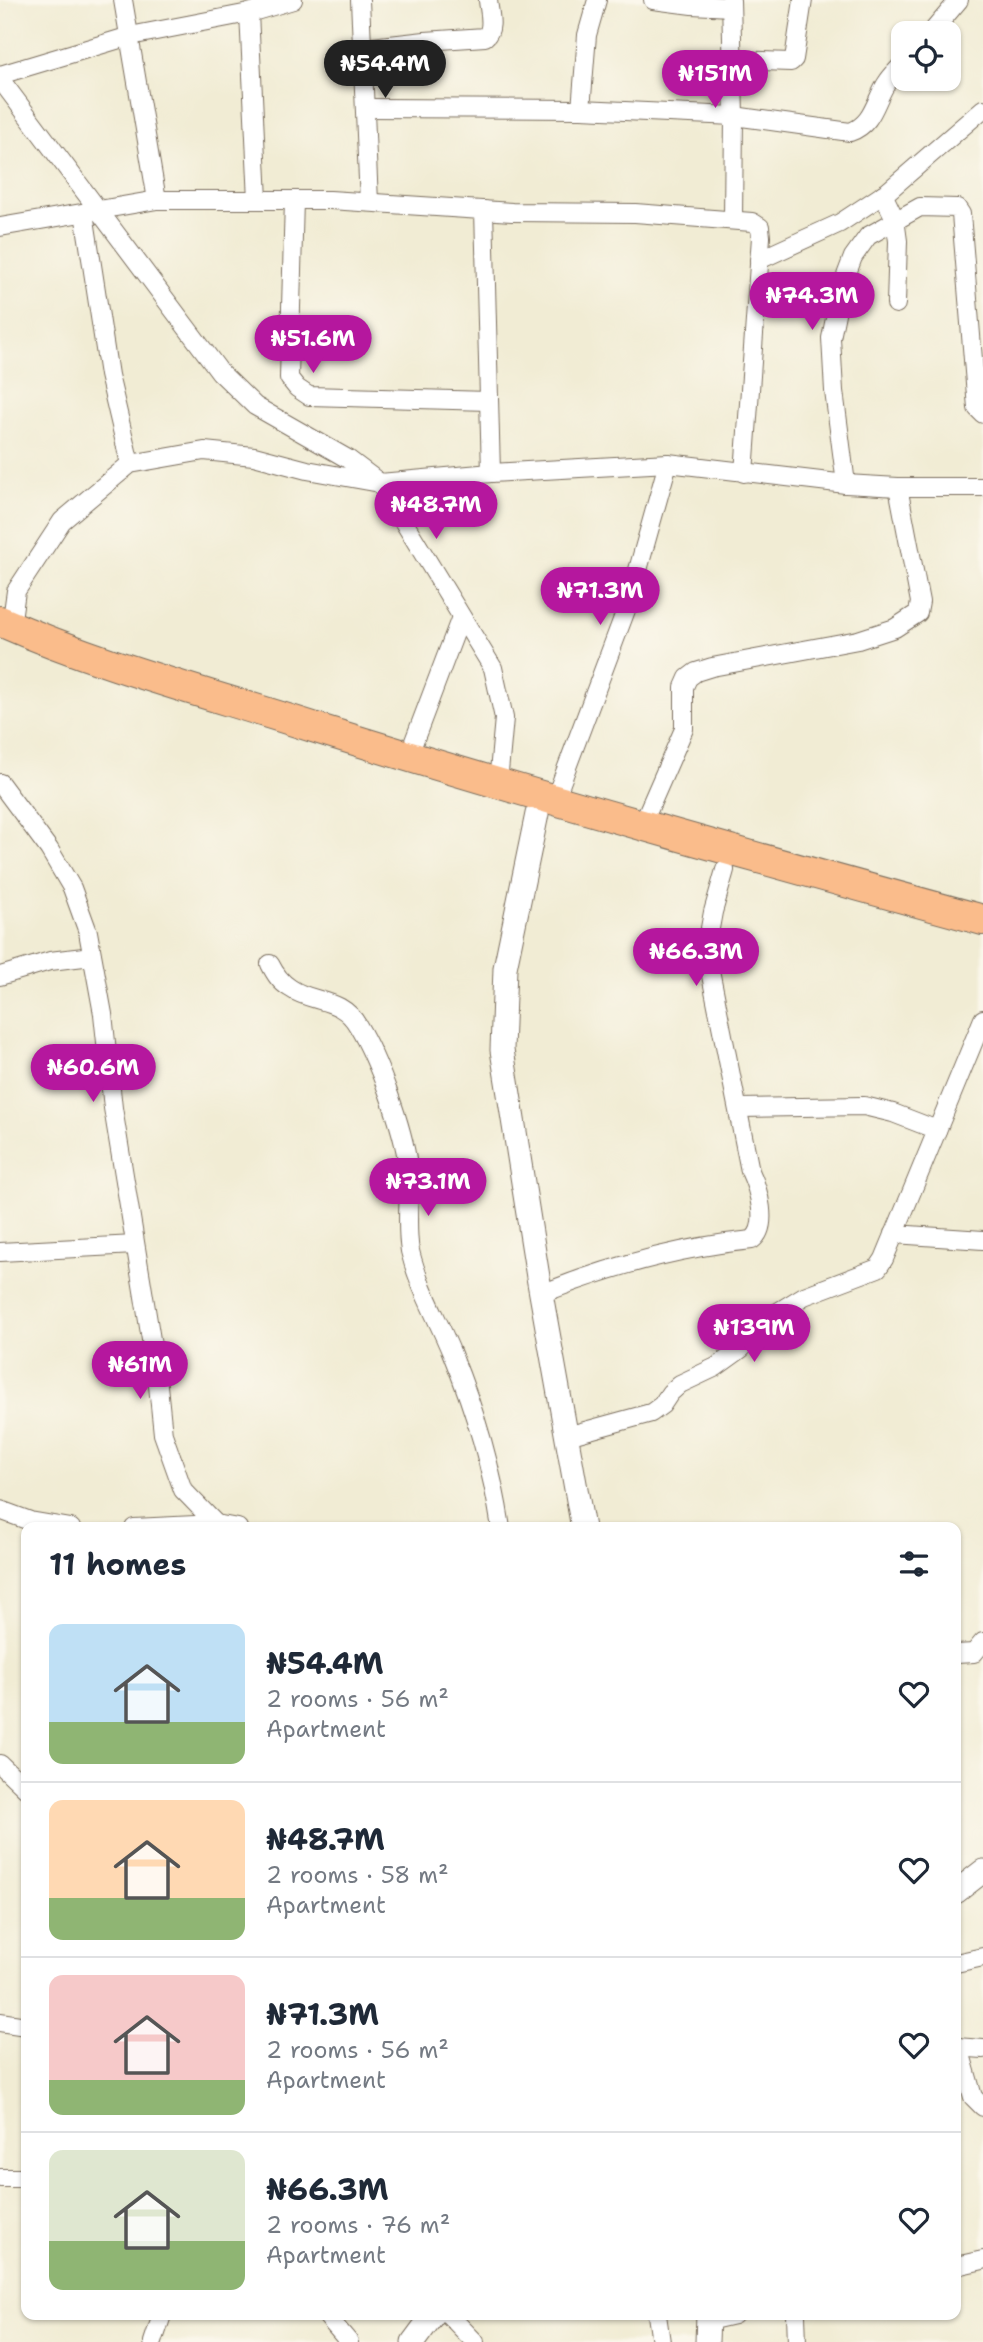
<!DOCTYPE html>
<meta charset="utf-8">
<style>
body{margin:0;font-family:"Shantell Sans",sans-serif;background:#f6f6f7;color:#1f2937;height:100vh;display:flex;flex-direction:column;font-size:26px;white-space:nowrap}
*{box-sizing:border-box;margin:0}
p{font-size:23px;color:#747a83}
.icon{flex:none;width:38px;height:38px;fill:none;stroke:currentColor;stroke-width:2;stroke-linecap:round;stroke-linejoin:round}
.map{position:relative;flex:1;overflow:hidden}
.drawer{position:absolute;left:21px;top:1522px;width:940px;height:798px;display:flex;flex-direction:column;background:#fff;border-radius:14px;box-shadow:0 2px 5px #0004}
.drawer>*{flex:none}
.controls{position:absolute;left:891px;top:21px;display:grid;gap:14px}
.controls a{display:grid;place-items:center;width:70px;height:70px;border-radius:14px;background:#fff;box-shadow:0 2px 5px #0004;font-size:35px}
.price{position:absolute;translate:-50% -60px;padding:0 16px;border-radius:24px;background:#b5179e;color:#fff;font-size:23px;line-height:46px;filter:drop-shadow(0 2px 4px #0008)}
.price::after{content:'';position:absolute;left:50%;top:42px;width:21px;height:16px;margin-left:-10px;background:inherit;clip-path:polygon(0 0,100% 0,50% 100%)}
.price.on{background:#222;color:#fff}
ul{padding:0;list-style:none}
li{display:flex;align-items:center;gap:21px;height:175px;padding:0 28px}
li+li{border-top:2px solid #e0e1e3}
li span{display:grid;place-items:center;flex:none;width:196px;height:140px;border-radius:14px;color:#555}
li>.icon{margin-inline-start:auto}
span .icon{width:84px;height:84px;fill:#fffc;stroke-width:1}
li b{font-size:30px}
h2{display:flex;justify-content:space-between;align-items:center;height:84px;padding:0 28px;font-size:30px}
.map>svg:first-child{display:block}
</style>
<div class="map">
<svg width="983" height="2342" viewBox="0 0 983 2342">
<rect width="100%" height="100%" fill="#fbf7ec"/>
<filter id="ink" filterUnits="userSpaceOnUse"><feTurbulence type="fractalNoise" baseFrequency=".0143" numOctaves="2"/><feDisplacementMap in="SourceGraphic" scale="14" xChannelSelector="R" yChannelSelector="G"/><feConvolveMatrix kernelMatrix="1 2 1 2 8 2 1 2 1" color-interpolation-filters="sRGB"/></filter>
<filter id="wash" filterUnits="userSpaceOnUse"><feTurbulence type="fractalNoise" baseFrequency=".00686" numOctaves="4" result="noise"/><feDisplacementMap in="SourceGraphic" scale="28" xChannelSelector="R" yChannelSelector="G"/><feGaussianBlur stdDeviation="1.57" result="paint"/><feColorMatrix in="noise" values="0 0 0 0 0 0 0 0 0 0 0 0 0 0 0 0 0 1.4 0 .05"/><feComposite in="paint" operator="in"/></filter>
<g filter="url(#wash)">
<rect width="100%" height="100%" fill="#f1ecd4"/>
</g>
<g filter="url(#ink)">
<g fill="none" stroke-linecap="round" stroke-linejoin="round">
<defs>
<g id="minor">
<polyline points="123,0 157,200"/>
<polyline points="360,0 369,202"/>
<polyline points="653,0 692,5 731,7"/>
<polyline points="731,0 734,116 733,219"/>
<polyline points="249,13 258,200"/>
<polyline points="931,33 959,0"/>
<path d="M363,48L425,41L485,37C495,29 489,12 488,0"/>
<polyline points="732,60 791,62 794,59 803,0"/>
<polyline points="0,75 130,36 249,13 293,0"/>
<polyline points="0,79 220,372 255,406 348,459 380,483 493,668 504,718 498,783"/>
<path d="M366,108L581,109L734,116L850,132C874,124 875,99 888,81C892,75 898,69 903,64"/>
<polyline points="581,109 587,35 597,0"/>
<polyline points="883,194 895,219 898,241 896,304"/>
<polyline points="294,200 289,378 297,388 309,396 489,401"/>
<polyline points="484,210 491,473"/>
<polyline points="84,213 109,375 130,464"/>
<polyline points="0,227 157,200 330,200 512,212 635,213 752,222 760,227 761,237 744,473"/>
<polyline points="759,260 840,223 887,192 983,109"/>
<polyline points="846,484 834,391 831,338 841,289 853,257 868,236 920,207 957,208 961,214 977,408 983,414"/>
<polyline points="11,626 16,591 62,521 130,464 204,451 254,456 307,470 380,483 491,473 668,463 846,484 898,487 983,487"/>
<polyline points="408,757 461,617"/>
<polyline points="0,783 49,849 72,888 88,932 103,1014 113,1108 157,1376 163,1434 183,1490 216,1524"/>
<polyline points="555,799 629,602 668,463"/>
<polyline points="642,825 684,729 684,687 688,678 696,672 712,667 858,640 895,628 918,613 920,602 898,487"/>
<path d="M270,964C275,974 280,982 290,988C312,1004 341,996 358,1026C378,1059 403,1127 408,1166C411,1193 405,1223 410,1251C419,1288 438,1319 452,1354C475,1410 492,1468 501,1528"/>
<polyline points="0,976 50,961 92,956"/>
<polyline points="739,1108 864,1106 893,1113 937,1130"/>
<polyline points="894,1234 983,1240"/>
<polyline points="0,1252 135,1245"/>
<path d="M541,1294C609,1267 679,1247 752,1240C770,1227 758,1188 750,1171L706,950L713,912L725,870"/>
<polyline points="567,1436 651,1413 662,1405 670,1393 680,1384 716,1367 741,1349 773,1315 804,1296 878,1268 884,1259 983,1019"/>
<polyline points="0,1510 30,1521 71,1528"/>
<polyline points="134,1528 216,1524 238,1528"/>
<polyline points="956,1654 974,1653 983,1642"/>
<polyline points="0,1764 26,1789"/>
<polyline points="956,1963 983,1957"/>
<polyline points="0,2022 26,2026"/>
<polyline points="956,2047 983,2049"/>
<polyline points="959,2047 973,2097 983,2107"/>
<polyline points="0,2178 26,2178"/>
<polyline points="956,2266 983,2260"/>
<polyline points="326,2315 349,2342"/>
<polyline points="449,2315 475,2342"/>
<polyline points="657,2315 661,2342"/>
<polyline points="796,2315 797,2342"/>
<polyline points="708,2321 734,2315"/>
<polyline points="153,2342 162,2315"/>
</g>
<g id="tertiary">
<polyline points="537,814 505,968 502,1050 538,1277 583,1528"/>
<polyline points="956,1892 983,1871"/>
<polyline points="413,2342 433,2315"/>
<polyline points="707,2342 708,2315"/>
</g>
<path id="trunk" d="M0,621C102,666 210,694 316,728C537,797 760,859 983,920"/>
</defs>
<!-- minor casing -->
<use href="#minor" stroke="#7b6e5e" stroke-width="20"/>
<!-- tertiary casing -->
<use href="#tertiary" stroke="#7b6e5e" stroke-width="25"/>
<!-- trunk casing -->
<use href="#trunk" stroke="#7b6e5e" stroke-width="32"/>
<!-- minor -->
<use href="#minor" stroke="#fff" stroke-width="18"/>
<!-- tertiary -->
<use href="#tertiary" stroke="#fff" stroke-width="23"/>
<!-- trunk -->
<use href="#trunk" stroke="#fabc8b" stroke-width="30"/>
</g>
</g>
</svg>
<div class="controls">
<a><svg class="icon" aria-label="locate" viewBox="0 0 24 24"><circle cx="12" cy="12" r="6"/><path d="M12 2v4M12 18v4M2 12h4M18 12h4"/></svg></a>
</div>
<b class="price on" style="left:385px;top:100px">₦54.4M</b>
<b class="price" style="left:715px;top:110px">₦151M</b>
<b class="price" style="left:812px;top:332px">₦74.3M</b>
<b class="price" style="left:313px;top:375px">₦51.6M</b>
<b class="price" style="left:436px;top:541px">₦48.7M</b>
<b class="price" style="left:600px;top:627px">₦71.3M</b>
<b class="price" style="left:696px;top:988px">₦66.3M</b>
<b class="price" style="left:93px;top:1104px">₦60.6M</b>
<b class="price" style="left:428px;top:1218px">₦73.1M</b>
<b class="price" style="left:754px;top:1364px">₦139M</b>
<b class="price" style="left:140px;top:1401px">₦61M</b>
<section class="drawer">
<h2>11 homes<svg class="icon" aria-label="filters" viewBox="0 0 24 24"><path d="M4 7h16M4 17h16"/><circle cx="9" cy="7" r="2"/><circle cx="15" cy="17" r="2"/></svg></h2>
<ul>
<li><span style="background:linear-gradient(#bfe0f5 70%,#8fb573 0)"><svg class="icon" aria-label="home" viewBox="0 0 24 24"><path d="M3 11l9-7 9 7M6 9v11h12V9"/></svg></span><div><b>₦54.4M</b><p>2 rooms · 56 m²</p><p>Apartment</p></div><svg class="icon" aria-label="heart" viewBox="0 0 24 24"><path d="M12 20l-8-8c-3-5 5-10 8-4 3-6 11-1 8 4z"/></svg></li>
<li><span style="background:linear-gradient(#ffd9b3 70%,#8fb573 0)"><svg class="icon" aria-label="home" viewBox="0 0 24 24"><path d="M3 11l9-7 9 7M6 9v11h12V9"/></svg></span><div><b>₦48.7M</b><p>2 rooms · 58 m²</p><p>Apartment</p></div><svg class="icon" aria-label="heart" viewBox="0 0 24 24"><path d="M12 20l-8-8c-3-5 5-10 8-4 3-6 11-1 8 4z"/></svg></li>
<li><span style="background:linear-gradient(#f6c9c9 75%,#8fb573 0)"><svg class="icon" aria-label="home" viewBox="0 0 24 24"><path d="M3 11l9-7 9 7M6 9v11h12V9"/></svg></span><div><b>₦71.3M</b><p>2 rooms · 56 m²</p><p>Apartment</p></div><svg class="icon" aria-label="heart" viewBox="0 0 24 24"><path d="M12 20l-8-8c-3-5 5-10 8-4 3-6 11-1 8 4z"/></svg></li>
<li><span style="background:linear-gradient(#dfe7d0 65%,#8fb573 0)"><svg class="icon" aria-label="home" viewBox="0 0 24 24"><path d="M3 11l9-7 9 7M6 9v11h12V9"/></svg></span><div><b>₦66.3M</b><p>2 rooms · 76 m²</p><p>Apartment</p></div><svg class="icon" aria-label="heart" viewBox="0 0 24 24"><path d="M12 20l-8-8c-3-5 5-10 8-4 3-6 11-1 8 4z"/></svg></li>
</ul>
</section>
</div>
